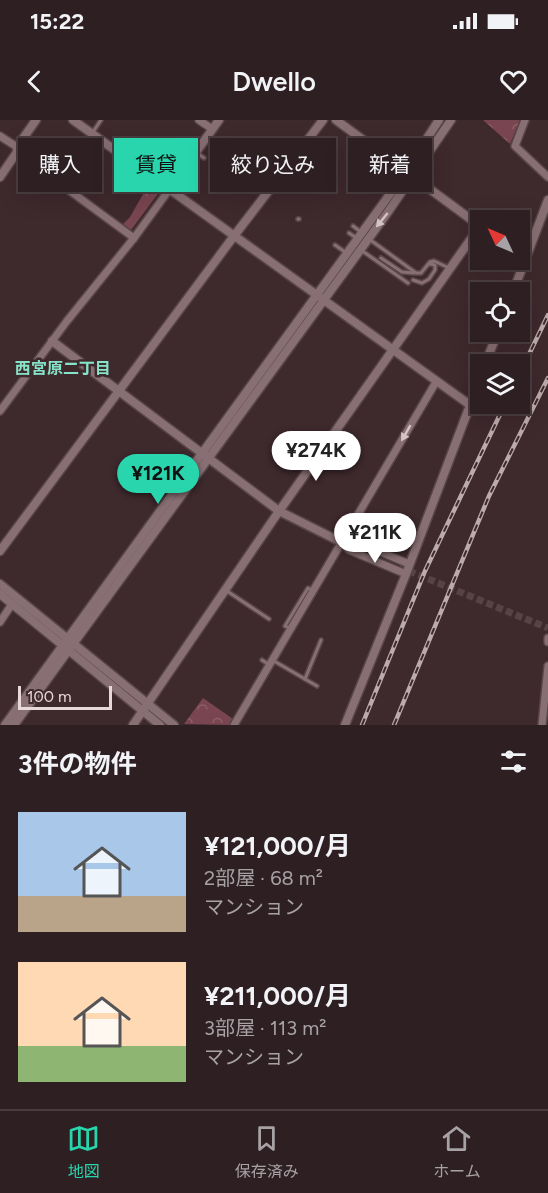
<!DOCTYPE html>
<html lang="ja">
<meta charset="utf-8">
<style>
body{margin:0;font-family:Figtree,"Noto Sans JP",sans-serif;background:#3a2c2f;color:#f1f3f6;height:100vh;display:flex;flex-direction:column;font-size:22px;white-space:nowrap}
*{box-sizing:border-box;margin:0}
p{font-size:20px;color:#a7a2a5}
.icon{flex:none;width:33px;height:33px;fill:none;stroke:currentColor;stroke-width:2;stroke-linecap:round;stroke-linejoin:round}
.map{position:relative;height:605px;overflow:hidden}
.details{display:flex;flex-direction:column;background:#2e1f22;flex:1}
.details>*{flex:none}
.hud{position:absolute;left:18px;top:18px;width:513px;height:54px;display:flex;gap:12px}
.needle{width:39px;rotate:314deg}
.fabs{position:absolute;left:470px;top:90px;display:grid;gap:12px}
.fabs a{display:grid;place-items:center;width:60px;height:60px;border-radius:0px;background:#2e1f22;box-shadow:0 6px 24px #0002,0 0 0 2px #493d40;font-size:30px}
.scale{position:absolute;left:18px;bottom:15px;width:94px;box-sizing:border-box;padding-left:6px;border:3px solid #e7d9db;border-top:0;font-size:16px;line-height:21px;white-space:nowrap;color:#e7d9db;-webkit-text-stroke:4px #3e292d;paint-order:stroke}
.price{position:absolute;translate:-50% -51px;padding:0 14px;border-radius:21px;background:#fff;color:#222;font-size:20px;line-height:39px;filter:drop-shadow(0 2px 3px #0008)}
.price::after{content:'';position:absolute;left:50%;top:36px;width:18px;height:14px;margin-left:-9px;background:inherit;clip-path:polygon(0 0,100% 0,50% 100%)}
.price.selected{background:#28d5ad;color:#111}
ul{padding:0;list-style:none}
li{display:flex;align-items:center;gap:18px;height:150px;padding:0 18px}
li span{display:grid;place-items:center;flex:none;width:168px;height:120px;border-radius:0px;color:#555}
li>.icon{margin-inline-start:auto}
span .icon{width:72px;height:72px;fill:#fffc;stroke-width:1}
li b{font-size:26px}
h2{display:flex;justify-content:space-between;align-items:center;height:72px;padding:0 18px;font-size:26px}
.pill{padding:0 21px;border-radius:0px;background:#2e1f22;box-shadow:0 6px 24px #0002,0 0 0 2px #493d40;font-size:21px;line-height:54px}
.pill.selected{background:#28d5ad;color:#111}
.status{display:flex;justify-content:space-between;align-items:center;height:42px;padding:0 30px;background:#2e1f22;direction:ltr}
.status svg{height:16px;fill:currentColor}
header{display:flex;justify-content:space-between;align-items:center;height:78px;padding:0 18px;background:#2e1f22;font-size:27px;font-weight:600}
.tabs{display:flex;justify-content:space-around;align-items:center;height:84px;border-top:2px solid #493d40;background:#2e1f22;font-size:16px;color:#a7a2a5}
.tabs a{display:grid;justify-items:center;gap:3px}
.tabs .selected{color:#28d5ad}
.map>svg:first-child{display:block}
</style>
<div class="status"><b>15:22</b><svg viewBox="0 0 49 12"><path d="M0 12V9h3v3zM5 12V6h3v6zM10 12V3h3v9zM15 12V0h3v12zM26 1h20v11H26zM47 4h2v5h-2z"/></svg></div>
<header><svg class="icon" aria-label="back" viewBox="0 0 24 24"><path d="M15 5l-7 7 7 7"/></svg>Dwello<svg class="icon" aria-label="heart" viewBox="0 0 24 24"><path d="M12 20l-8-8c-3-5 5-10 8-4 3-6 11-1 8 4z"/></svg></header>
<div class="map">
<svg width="548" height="605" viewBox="0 0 548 605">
<defs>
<pattern id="park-crowns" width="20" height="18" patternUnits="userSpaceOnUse" patternTransform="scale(1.5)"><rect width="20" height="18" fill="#794550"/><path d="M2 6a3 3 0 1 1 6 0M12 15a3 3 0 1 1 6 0" fill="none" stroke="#8c5f69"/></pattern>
</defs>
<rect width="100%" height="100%" fill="#3e292d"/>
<!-- park -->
<g fill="url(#park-crowns)">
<polygon points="483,0 520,0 510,24"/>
<polygon points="154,67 160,71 131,110 123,104 130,97 146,69 150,72"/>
<polygon points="203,578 233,599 230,605 184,604"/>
</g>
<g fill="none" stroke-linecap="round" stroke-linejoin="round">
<!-- minor-tunnel -->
<polyline stroke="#574347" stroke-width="7" stroke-dasharray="7 3.5" stroke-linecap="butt" points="399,447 548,508"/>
<defs>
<g id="service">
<polyline points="93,12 101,0"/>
<polyline points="197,33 204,38"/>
<polyline points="298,99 299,99"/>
<polyline points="353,106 361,112"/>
<polyline points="349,113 355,117"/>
<polyline points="369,119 416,153 421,153 430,142 434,141 449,148"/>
<polyline points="335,125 345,132"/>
<polyline points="361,130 408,163"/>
<polyline points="381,138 402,152 414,153"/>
<polyline points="413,160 422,163 429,159 435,150 435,145 430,144"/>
<polyline points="227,471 269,499"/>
<polyline points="289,508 285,506 308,468 312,470"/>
<polyline points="262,540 268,544"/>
<polyline points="274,541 317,566"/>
<polyline points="305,559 321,520"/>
</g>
<g id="minor">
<polyline points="199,0 212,9"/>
<polyline points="525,0 515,26 548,57"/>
<polyline points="0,16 17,27"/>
<polyline points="17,32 134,118"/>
<polyline points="0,291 67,201 134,118 169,70"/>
<polyline points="341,422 350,419 409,444"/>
<polyline points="341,422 349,430 406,454"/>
<polyline points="0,502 12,484"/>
<polyline points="548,518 548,522"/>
<polyline points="234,605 436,262"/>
<polyline points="542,605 548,546"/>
</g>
<g id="tertiary">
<polyline points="73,0 470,285"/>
<polyline points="0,57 17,32 17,27 36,0"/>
<polyline points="169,70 219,0"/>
<polyline points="513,172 548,80"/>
<polyline points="52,221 279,391 341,422"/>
<polyline points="485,244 498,212"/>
<polyline points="0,431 234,116 323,0"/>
<polyline points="0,464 174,605"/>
<polyline points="0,474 160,605"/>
<polyline points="5,605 398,63 439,0"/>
<polyline points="14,605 388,92 451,0"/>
<polyline points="133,605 275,397 480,106 336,0"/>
<polyline points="345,605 406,454 480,259"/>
</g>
</defs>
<!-- service casing -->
<use href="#service" stroke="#574548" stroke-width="6"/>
<!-- minor casing -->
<use href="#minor" stroke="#574548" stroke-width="10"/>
<!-- tertiary casing -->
<use href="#tertiary" stroke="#574548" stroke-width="11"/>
<!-- service -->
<use href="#service" stroke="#886f74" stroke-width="3"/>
<!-- minor -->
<use href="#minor" stroke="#886f74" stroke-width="7"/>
<!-- tertiary -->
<use href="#tertiary" stroke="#886f74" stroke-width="8"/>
<defs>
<g id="rail">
<polyline points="519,255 548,195"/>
<polyline points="362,605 425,451 505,284"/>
<polyline points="394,605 489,376 548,258"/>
</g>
</defs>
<!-- rail casing -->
<use href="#rail" stroke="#bbabad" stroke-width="4.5"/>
<!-- rail -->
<use href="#rail" stroke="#3e292d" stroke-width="2" stroke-dasharray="7" stroke-linecap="butt"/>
</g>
<!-- one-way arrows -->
<defs><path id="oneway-solid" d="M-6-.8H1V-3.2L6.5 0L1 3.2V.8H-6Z" transform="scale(1.5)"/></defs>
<g fill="#d4c4c6">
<use href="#oneway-solid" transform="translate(382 100) rotate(129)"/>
<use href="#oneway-solid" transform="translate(406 313) rotate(120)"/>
</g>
<g text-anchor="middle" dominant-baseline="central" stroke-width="5" stroke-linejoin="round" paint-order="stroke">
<!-- neighbourhood labels -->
<g font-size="16" font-weight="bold" fill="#85e4c7" stroke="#3e292d">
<text x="63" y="248">西宮原二丁目</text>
</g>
</g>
</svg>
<div class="fabs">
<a><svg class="needle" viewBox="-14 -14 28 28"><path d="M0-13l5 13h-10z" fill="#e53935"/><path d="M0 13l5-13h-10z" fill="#a7a2a5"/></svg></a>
<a><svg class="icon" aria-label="locate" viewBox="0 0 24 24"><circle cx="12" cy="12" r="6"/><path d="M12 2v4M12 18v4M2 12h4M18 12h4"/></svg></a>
<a><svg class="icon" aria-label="layers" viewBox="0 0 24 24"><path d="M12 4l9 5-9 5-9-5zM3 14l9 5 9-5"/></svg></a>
</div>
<div class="scale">100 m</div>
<b class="price" style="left:316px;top:362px">¥274K</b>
<b class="price selected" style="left:158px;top:385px">¥121K</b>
<b class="price" style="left:375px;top:444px">¥211K</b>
<div class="hud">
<a class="pill">購入</a>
<a class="pill selected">賃貸</a>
<a class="pill">絞り込み</a>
<a class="pill">新着</a>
</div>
</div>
<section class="details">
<h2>3件の物件<svg class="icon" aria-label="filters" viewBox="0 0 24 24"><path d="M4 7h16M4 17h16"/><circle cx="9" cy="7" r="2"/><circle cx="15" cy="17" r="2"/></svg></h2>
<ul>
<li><span style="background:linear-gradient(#a9c7e8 70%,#b9a48a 0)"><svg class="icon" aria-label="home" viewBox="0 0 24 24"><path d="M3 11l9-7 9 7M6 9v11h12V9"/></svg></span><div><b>¥121,000/月</b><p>2部屋 · 68 m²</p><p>マンション</p></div></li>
<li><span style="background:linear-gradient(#ffd9b3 70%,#8fb573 0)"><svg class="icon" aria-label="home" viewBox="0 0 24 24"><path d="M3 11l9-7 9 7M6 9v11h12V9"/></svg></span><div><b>¥211,000/月</b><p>3部屋 · 113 m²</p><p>マンション</p></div></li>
</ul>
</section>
<nav class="tabs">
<a class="selected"><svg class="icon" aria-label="map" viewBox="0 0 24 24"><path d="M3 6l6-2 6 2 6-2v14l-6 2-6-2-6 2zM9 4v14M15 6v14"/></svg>地図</a>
<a><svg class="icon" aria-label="saved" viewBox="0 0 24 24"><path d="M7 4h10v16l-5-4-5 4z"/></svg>保存済み</a>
<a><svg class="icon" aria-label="home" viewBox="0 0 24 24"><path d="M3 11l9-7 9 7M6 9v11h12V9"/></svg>ホーム</a>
</nav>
